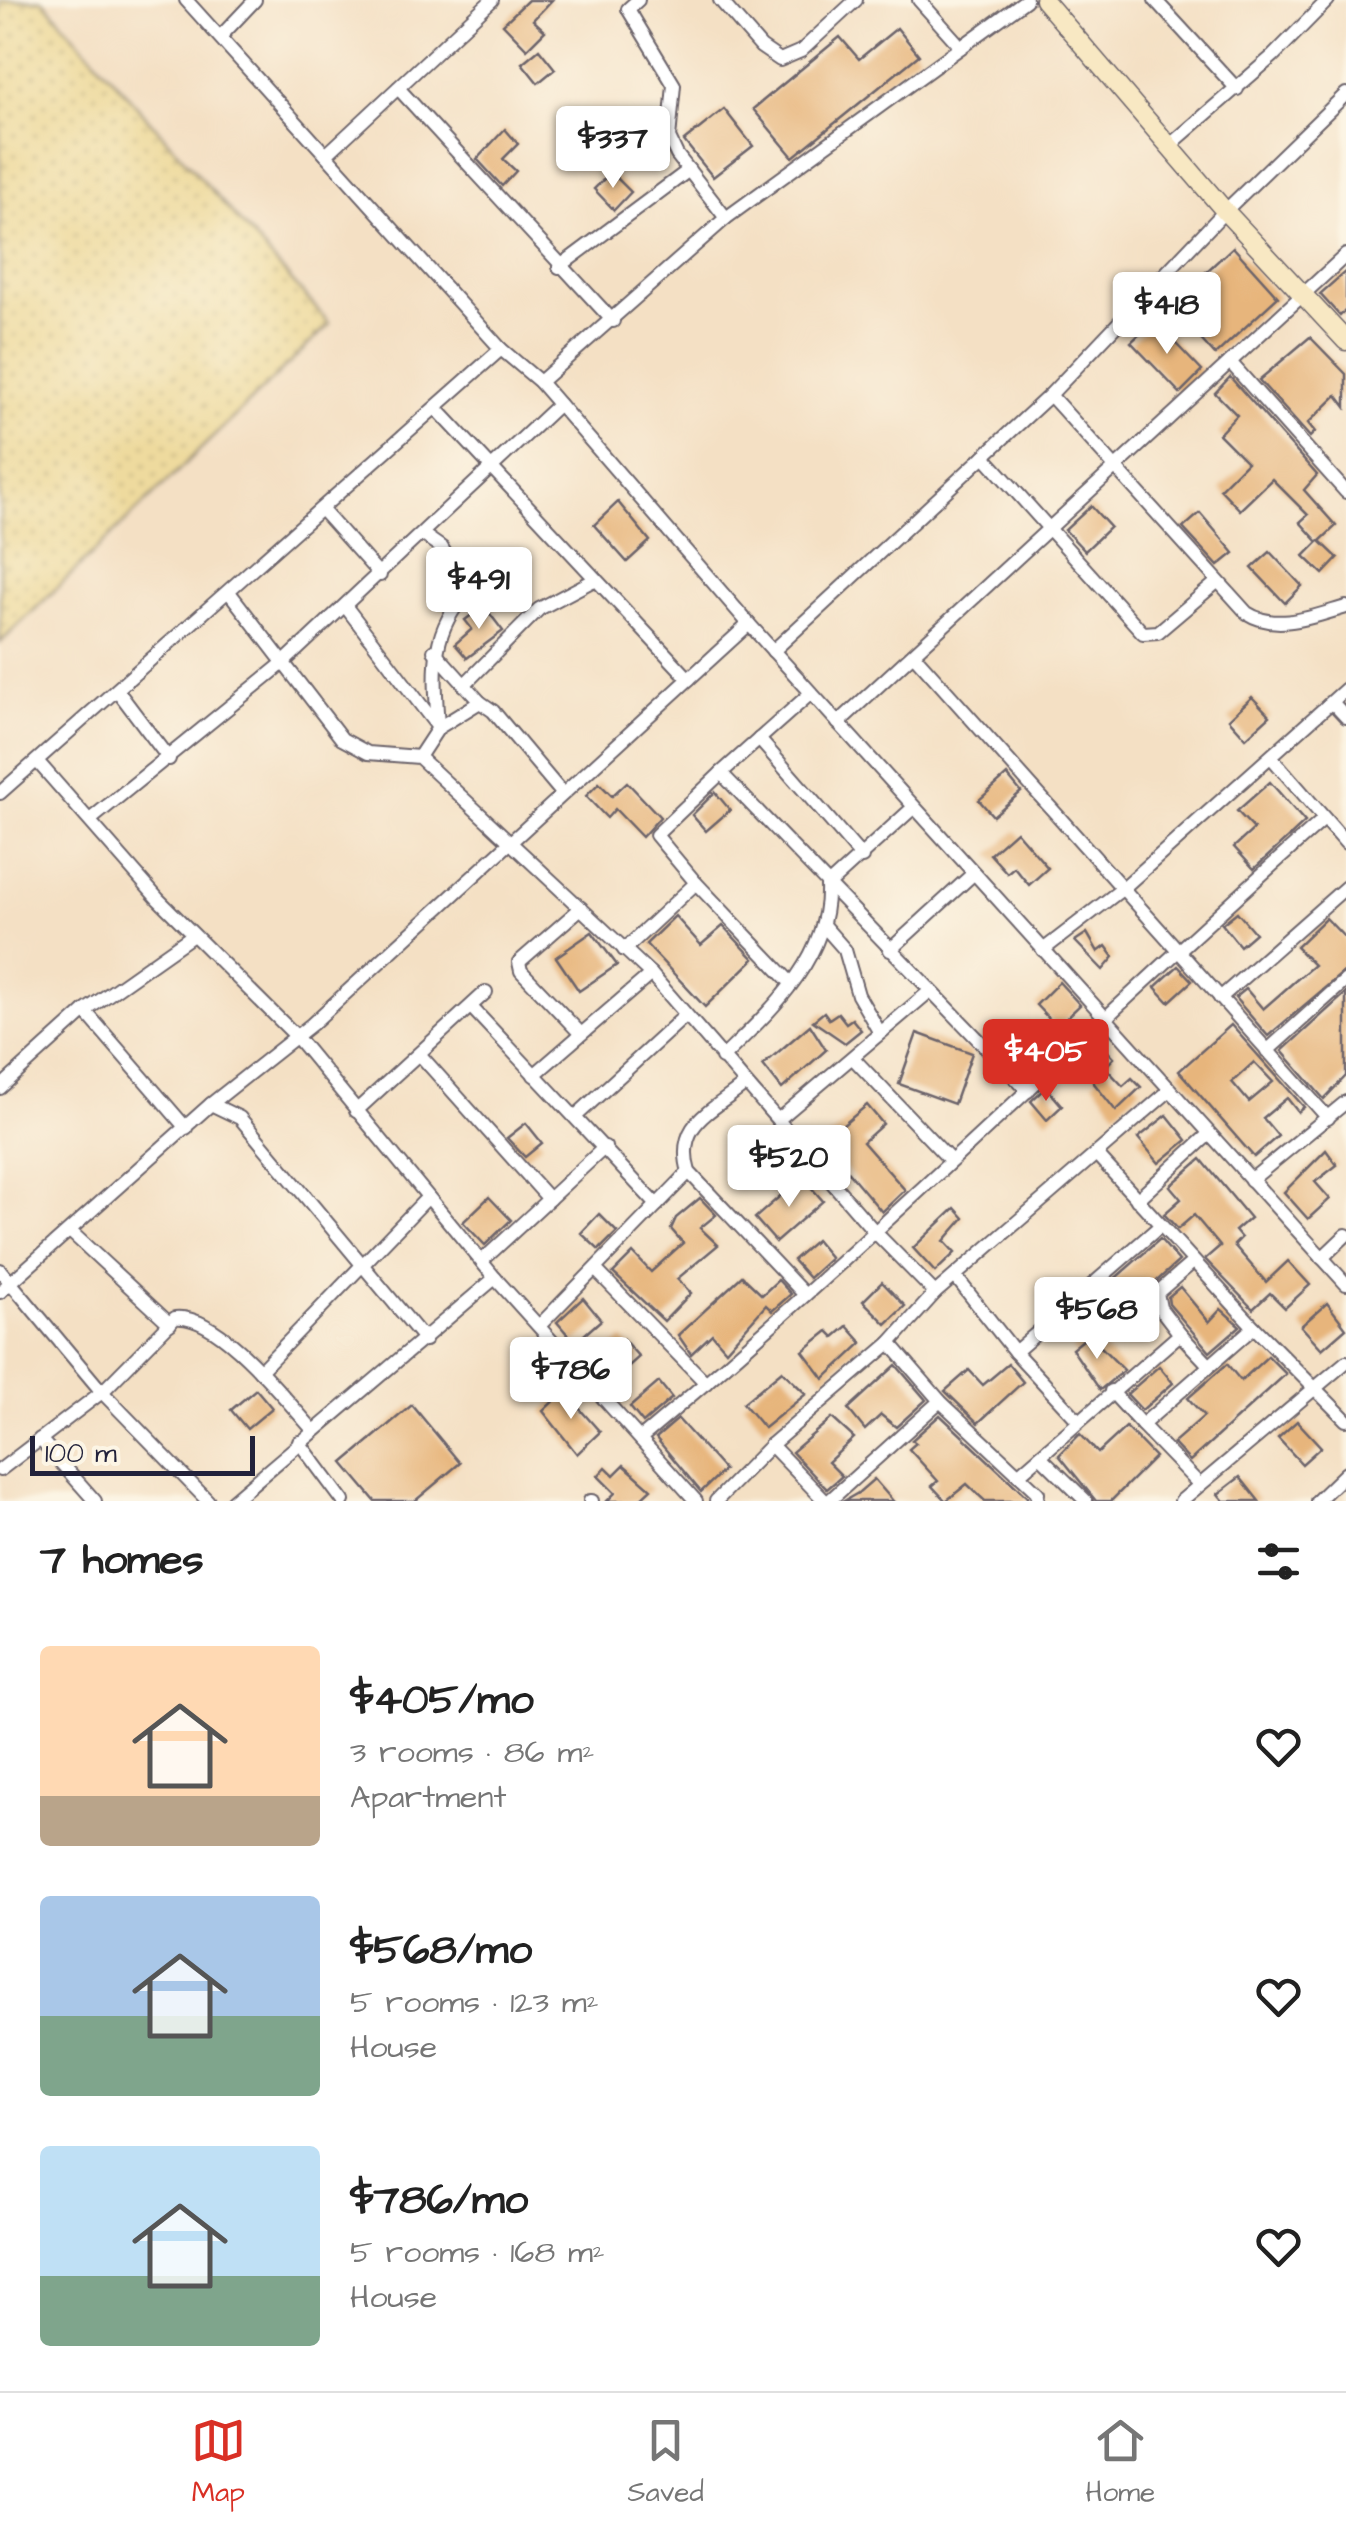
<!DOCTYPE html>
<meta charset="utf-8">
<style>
body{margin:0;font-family:"Architects Daughter",sans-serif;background:#f6f6f6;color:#222;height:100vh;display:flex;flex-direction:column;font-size:38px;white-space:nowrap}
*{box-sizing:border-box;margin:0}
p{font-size:32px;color:#767676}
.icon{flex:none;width:55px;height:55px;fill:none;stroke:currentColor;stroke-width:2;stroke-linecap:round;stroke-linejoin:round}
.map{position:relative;height:1501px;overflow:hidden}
.drawer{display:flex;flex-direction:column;background:#fff;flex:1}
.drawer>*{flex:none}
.scale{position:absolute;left:30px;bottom:25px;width:225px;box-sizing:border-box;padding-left:10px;border:5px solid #22223b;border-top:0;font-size:28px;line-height:35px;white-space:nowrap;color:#22223b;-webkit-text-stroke:8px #fcf5e5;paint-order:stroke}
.price{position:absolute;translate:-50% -85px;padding:0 22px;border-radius:10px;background:#fff;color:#222;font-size:32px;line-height:65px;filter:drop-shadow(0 2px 5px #0008)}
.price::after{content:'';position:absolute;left:50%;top:60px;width:30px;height:22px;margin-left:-15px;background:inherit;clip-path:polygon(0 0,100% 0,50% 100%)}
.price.current{background:#d93025;color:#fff}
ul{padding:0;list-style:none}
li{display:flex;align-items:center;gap:30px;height:250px;padding:0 40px}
li span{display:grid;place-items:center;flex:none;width:280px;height:200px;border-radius:10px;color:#555}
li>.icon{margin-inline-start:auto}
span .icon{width:120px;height:120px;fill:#fffc;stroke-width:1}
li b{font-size:42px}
h2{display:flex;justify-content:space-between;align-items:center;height:120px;padding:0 40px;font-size:42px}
.tab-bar{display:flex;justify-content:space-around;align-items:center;height:140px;border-top:2px solid #e0e0e0;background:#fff;font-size:28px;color:#767676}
.tab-bar a{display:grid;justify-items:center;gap:5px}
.tab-bar .current{color:#d93025}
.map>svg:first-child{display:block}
</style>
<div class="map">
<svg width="1346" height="1501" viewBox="0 0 1346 1501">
<defs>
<pattern id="sand-dots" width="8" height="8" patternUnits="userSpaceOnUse" patternTransform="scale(2.5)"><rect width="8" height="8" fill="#eeda9e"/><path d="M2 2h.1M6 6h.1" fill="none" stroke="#ccbb89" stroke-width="1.8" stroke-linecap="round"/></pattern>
</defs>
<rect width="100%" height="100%" fill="#fcf5e5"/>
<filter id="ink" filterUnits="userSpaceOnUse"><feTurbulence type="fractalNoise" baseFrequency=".01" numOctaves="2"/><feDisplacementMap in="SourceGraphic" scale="20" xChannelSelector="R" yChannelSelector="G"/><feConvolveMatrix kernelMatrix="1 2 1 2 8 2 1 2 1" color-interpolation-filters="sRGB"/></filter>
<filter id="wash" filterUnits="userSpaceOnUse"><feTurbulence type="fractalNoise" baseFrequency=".0048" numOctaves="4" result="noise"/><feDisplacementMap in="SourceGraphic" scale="40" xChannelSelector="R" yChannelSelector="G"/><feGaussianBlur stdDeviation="2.25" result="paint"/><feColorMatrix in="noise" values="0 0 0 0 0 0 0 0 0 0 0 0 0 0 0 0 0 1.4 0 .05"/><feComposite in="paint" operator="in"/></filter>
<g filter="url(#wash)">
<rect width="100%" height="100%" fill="#f4e0c4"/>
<!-- sand -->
<polygon fill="url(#sand-dots)" stroke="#887e6c" stroke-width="2.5" points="0,0 43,0 330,324 0,643"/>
<g id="blocks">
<!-- building -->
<g fill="#e7b57b" fill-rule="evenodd">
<polygon points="528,0 552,0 533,20 545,31 527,49 503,24"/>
<polygon points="897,28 919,55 793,157 753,109 840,37 859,59"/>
<polygon points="539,49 555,69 538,83 522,63"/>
<polygon points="724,109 753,146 713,177 684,141"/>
<polygon points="505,129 518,144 503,159 516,171 502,186 477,159"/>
<polygon points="611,172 631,192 614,210 594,189"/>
<polygon points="1233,247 1278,297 1215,355 1170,305"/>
<polygon points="1346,271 1346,310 1340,316 1320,294"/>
<polygon points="1154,321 1202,371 1180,393 1131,342"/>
<polygon points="1310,337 1346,374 1346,407 1337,395 1308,423 1315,432 1310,437 1259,380"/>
<polygon points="1230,377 1317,475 1304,490 1336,526 1320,541 1338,558 1323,574 1304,556 1318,542 1300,522 1308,515 1272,479 1240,510 1220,489 1247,462 1219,434 1237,415 1215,393"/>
<polygon points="618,502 650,541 627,562 594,525"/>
<polygon points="1091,506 1110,527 1085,551 1065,530"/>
<polygon points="1200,513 1234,553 1218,566 1183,528"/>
<polygon points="1270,552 1302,586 1285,603 1252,568"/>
<polygon points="484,606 503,631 467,658 455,644 472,629 465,620"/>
<polygon points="1252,697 1270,716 1246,738 1229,719"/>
<polygon points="1007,775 1021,792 993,816 979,800"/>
<polygon points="627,782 660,817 642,837 615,809 607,818 586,796 599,783 612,796"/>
<polygon points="1270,782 1305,822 1254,869 1234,847 1254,829 1237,811"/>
<polygon points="715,792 730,810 706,831 692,815"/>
<polygon points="1016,831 1048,868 1029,885 1014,867 1007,873 990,854"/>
<polygon points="1237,912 1255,933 1240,946 1222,924"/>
<polygon points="675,916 701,945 723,926 754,959 705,1007 646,944"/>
<polygon points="1326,918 1346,939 1346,970 1268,1036 1235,998 1246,989 1263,1009 1295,981 1314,965 1296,947"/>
<polygon points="592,932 617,965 579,991 556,957"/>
<polygon points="1087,933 1098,952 1106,946 1114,957 1103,970 1075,941"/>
<polygon points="1178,966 1192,981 1169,1002 1155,987"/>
<polygon points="1059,982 1080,1005 1058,1026 1069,1038 1038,1068 1023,1051 1053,1023 1036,1005"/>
<polygon points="1346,993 1346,1076 1324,1099 1282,1051"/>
<polygon points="824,1012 829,1019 838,1013 846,1023 852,1019 861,1030 845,1043 813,1021"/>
<polygon points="810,1025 826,1050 782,1089 763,1065"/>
<path d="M1231,1025L1304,1107L1298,1112L1287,1098L1263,1118L1278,1136L1254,1157L1179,1071ZM1254,1062L1273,1082L1249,1102L1232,1082Z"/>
<polygon points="917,1033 972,1053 954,1104 899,1084"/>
<polygon points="1097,1040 1114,1058 1105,1067 1123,1086 1132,1078 1141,1087 1116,1111 1093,1082 1098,1077 1081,1055"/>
<polygon points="1046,1087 1062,1106 1047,1120 1031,1101"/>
<polygon points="867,1105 883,1124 863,1142 905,1190 882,1212 823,1142"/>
<polygon points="1167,1115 1187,1140 1159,1163 1138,1138"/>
<polygon points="526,1123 542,1143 525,1157 507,1138"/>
<polygon points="1326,1150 1337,1165 1315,1182 1330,1199 1308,1219 1284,1192"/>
<polygon points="1201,1159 1250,1218 1235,1231 1241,1238 1234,1245 1266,1282 1288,1261 1310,1285 1285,1308 1270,1293 1253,1309 1205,1259 1220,1246 1194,1215 1178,1229 1164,1214 1181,1199 1170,1186"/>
<polygon points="802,1177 823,1201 776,1242 755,1218"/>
<polygon points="489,1197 511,1220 485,1245 463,1222"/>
<polygon points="700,1198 716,1215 700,1228 718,1245 677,1279 691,1293 664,1321 613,1273 633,1253 651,1272 683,1243 671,1229 676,1218"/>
<polygon points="955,1208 964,1218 944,1241 955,1253 935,1272 913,1248"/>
<polygon points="599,1214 617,1232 599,1250 581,1233"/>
<polygon points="1160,1239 1179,1261 1129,1306 1110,1283"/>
<polygon points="816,1240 831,1258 809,1278 793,1260"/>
<polygon points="742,1276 762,1295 778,1280 791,1294 772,1311 766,1305 726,1350 712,1334 691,1354 678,1335"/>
<polygon points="882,1282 905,1306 886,1324 863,1301"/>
<polygon points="1180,1287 1209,1322 1221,1309 1240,1326 1210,1352 1169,1304 1168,1297"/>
<polygon points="583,1298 601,1320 575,1343 557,1322"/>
<polygon points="1327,1303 1346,1328 1322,1349 1301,1326"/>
<polygon points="847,1326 862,1343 824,1379 803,1351 828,1331 834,1337"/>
<polygon points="1089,1335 1124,1370 1100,1390 1072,1349"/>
<polygon points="623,1339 639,1357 610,1383 594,1364"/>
<polygon points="1268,1356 1286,1374 1190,1461 1173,1443 1204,1416 1188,1398 1227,1364 1241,1381"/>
<polygon points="1008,1364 1023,1382 978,1423 945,1391 969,1370 983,1385"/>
<polygon points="896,1365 926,1400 896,1427 881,1415 865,1430 848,1409"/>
<polygon points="1159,1366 1173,1383 1142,1410 1127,1394"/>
<polygon points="782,1371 806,1394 764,1428 743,1403"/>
<polygon points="659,1382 672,1398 643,1423 630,1407"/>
<polygon points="256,1389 272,1408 247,1429 231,1410"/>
<polygon points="564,1391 600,1432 577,1454 543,1411"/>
<polygon points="412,1405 460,1463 415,1501 375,1501 343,1463"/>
<polygon points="940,1415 1027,1497 1027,1501 985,1501 967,1484 946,1501 932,1486 938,1481 909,1449 916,1443 912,1440"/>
<polygon points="832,1418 854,1438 828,1462 842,1476 827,1489 792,1452"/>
<polygon points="678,1419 724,1470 701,1492 656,1438"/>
<polygon points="1297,1421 1321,1447 1302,1464 1278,1438"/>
<polygon points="1126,1427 1155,1457 1111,1501 1096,1501 1059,1455 1080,1434 1098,1453"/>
<polygon points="624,1465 651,1489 638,1501 607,1501 615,1493 598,1476 606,1467 614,1475"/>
<polygon points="1240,1477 1259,1501 1224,1501 1218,1494"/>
<polygon points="874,1479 893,1501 844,1501 858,1493"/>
</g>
</g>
</g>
<g filter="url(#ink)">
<use href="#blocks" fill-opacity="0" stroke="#6c646b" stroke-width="2.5"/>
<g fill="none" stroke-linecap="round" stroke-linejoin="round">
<defs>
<g id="street">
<polyline points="186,0 501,349 540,382 749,624 1346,1284"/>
<polyline points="638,0 628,9 674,85 669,138 677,155 726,218"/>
<polyline points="720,0 761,47 780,60 801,51 856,0"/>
<polyline points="919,0 961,47"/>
<polyline points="1155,0 1237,89"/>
<polyline points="220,37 255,0"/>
<polyline points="398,88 613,321"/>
<polyline points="1169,146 1273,56 1328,0"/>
<polyline points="326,155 492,0"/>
<polyline points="559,267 689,170"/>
<polyline points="1230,362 1346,492"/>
<polyline points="540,382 726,218 1026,0"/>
<path d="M1050,395L1247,613C1276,632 1315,616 1346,607"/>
<polyline points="436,408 689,679"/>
<polyline points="984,456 1143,633 1158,632 1217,582"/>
<polyline points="321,509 380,575"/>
<path d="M422,534L442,548L468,592C428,633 435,675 438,728"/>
<polyline points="229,592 342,739 368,753 419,757 651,974 875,1232 935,1293"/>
<polyline points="346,607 437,726"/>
<polyline points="434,651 480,702"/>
<polyline points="773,651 1050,395 1225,211 1346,94"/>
<polyline points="915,656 1328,1118"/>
<polyline points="464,685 539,609 594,580"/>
<polyline points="117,690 169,759"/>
<polyline points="811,693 721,773 1028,1091"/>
<polyline points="1332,702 1346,717"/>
<polyline points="838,723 1346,255"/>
<polyline points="759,739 862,857"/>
<polyline points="419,757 438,728 480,702 493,711 561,792"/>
<polyline points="1272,758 1346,843"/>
<polyline points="37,761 158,899 295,1035 495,1278 696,1501"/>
<polyline points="0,793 501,349"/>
<polyline points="90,820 282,664 559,404"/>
<polyline points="696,883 791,983"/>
<polyline points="581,908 519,962 521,971 581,1034"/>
<polyline points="823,925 845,950 858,995 880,1033"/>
<polyline points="624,950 696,883 656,835 721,773"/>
<polyline points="890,950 974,873"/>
<polyline points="1043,950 1122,889 1346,689"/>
<polyline points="1220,998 1346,887"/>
<polyline points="472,1008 657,1205"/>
<polyline points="85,1011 186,1128"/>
<polyline points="1267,1051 1346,980"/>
<polyline points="421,1056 549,1199"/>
<path d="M722,1058C770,1011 830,958 827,886L914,807"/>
<polyline points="853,1058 950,1160"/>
<polyline points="534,1075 651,974"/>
<path d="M744,1085C710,1113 675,1124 689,1172L805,1295"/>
<polyline points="0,1088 85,1011 193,935"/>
<polyline points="211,1104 312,1024 749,624"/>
<polyline points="356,1111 486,992"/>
<polyline points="576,1116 686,1015"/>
<polyline points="779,1119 930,991"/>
<polyline points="1097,1155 1254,1327 1142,1425 1199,1484"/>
<polyline points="1251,1180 1346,1102"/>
<polyline points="1137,1200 1209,1134"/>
<polyline points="71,1232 170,1324"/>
<polyline points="1322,1258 1346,1235"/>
<polyline points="483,1260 605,1147"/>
<polyline points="595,1269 706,1383"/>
<polyline points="0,1270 102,1392 208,1501"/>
<polyline points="955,1276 1015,1352 1077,1419"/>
<polyline points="0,1292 211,1104 240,1118 425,1340"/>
<polyline points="540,1325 689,1172"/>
<polyline points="1254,1327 1346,1420"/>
<polyline points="1180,1334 1160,1308 1157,1293 1193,1262"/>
<polyline points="890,1343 940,1401 1038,1493 1037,1501"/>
<polyline points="1015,1352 1160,1226"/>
<polyline points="260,1371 428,1197"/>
<polyline points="1111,1391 1142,1425"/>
<path d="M642,1437C877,1240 1094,1022 1324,819"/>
<polyline points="40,1439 95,1501"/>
<polyline points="299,1442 343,1501"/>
<polyline points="771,1445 825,1501"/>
<polyline points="1040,1456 1086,1501"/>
<path d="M0,1470L102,1392L175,1318C219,1313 285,1399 313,1430"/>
<polyline points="1018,1475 1180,1334 1209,1365"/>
<polyline points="232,1501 495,1278"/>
<polyline points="590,1501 592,1501"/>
<polyline points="716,1501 771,1445 890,1343 935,1293 1170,1090"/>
<polyline points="829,1501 940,1401"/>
<polyline points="1181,1501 1346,1362"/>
<polyline points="1317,1501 1346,1473"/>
</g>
<polyline id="secondary" points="1044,0 1225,211 1346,341"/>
</defs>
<!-- street casing -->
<use href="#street" stroke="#6c646b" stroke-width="16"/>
<!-- secondary casing -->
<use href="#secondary" stroke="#6c646b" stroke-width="21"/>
<!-- street -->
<use href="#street" stroke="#fff" stroke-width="12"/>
<!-- secondary -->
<use href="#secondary" stroke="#f8e8c3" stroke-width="18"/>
</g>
</g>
</svg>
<div class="scale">100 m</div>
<b class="price" style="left:613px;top:191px">$337</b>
<b class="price" style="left:1167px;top:357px">$418</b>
<b class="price" style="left:479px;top:632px">$491</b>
<b class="price current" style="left:1046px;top:1104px">$405</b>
<b class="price" style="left:789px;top:1210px">$520</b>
<b class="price" style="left:1097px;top:1362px">$568</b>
<b class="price" style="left:571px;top:1422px">$786</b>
</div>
<section class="drawer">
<h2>7 homes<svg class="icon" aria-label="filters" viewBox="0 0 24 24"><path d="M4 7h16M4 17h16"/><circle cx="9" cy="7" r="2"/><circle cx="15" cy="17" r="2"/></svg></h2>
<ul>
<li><span style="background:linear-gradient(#ffd9b3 75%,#b9a48a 0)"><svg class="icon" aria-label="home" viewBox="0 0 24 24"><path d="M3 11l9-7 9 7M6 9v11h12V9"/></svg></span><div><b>$405/mo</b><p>3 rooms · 86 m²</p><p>Apartment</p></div><svg class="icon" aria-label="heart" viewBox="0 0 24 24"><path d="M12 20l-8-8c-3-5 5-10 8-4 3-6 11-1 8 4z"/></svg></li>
<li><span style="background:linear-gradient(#a9c7e8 60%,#7fa58c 0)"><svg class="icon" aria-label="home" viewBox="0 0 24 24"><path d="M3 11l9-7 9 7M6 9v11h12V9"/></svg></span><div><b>$568/mo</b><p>5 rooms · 123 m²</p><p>House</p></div><svg class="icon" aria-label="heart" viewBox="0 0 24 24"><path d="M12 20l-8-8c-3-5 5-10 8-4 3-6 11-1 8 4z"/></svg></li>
<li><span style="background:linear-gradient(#bfe0f5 65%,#7fa58c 0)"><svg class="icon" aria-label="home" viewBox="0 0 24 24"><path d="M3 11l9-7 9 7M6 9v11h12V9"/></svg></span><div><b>$786/mo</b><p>5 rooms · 168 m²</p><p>House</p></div><svg class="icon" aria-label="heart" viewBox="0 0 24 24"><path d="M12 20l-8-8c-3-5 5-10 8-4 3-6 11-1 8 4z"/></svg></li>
</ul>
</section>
<nav class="tab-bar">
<a class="current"><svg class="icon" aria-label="map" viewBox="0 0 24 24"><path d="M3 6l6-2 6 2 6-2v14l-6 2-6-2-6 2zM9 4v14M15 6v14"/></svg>Map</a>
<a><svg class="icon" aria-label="saved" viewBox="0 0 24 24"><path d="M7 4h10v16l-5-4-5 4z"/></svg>Saved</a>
<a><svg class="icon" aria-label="home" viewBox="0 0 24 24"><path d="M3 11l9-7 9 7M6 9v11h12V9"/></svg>Home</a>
</nav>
